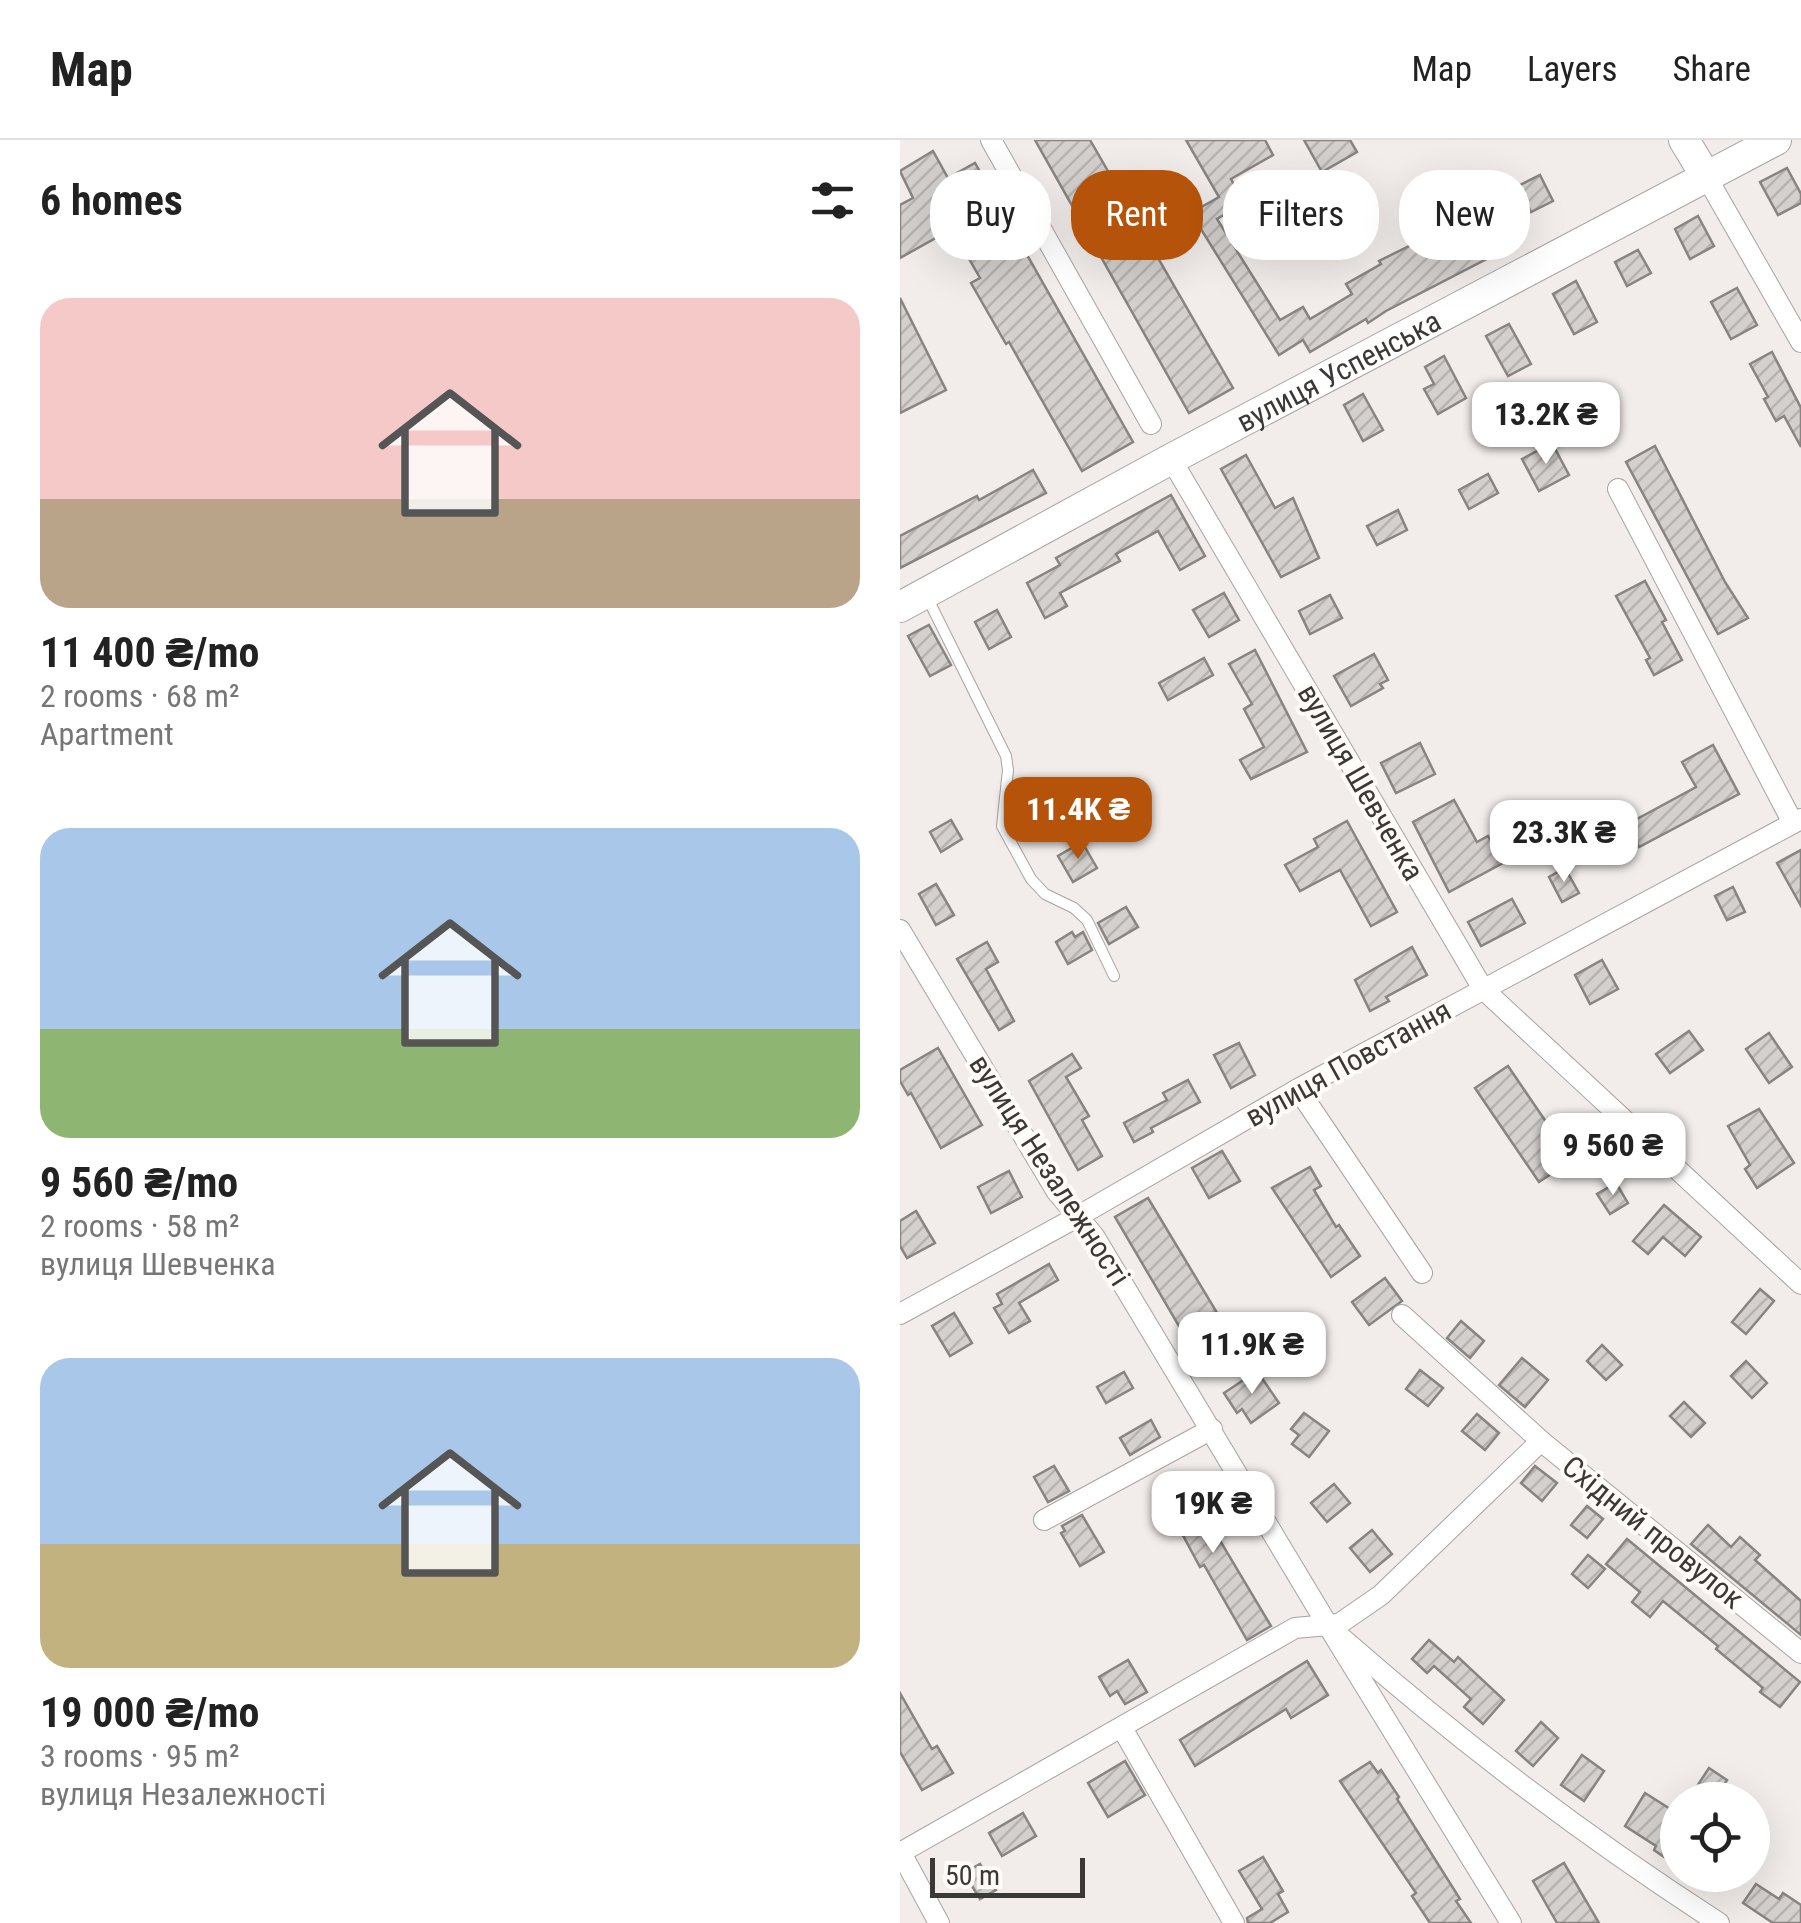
<!DOCTYPE html>
<meta charset="utf-8">
<style>
body{margin:0;font-family:"Roboto Condensed",sans-serif;background:#f2f2f2;color:#222;height:100vh;display:flex;flex-direction:column;font-size:38px;white-space:nowrap}
*{box-sizing:border-box;margin:0}
p{font-size:32px;color:#767676}
.icon{flex:none;width:55px;height:55px;fill:none;stroke:currentColor;stroke-width:2;stroke-linecap:round;stroke-linejoin:round}
.map{position:relative;flex:1;overflow:hidden}
.panel{display:flex;flex-direction:column;background:#fff;width:900px}
.panel>*{flex:none}
.banner{position:absolute;left:30px;top:30px;width:720px;height:90px;display:flex;gap:20px}
.controls{position:absolute;left:760px;top:1642px;display:grid;gap:20px}
.controls a{display:grid;place-items:center;width:110px;height:110px;border-radius:50%;background:#fff;box-shadow:0 10px 40px #0002;font-size:50px}
.scale{position:absolute;left:30px;bottom:25px;width:155px;box-sizing:border-box;padding-left:10px;border:5px solid #3b3938;border-top:0;font-size:28px;line-height:35px;white-space:nowrap;color:#3b3938;-webkit-text-stroke:8px #fffbf7;paint-order:stroke}
.price{position:absolute;translate:-50% -85px;padding:0 22px;border-radius:20px;background:#fff;color:#222;font-size:32px;line-height:65px;filter:drop-shadow(0 2px 5px #0008)}
.price::after{content:'';position:absolute;left:50%;top:60px;width:30px;height:22px;margin-left:-15px;background:inherit;clip-path:polygon(0 0,100% 0,50% 100%)}
.price.current{background:#b45309;color:#fff}
ul{padding:0;list-style:none}
li{display:grid;align-content:center;gap:20px;height:530px;padding:0 40px}
li span{display:grid;place-items:center;height:310px;border-radius:30px;color:#555}
li>.icon{margin-inline-start:auto}
span .icon{width:180px;height:180px;fill:#fffc;stroke-width:1}
li b{font-size:42px}
h2{display:flex;justify-content:space-between;align-items:center;height:120px;padding:0 40px;font-size:42px}
.tag{padding:0 35px;border-radius:40px;background:#fff;box-shadow:0 10px 40px #0002;font-size:35px;line-height:90px}
.tag.current{background:#b45309;color:#fff}
header{display:flex;align-items:center;gap:60px;box-sizing:border-box;height:140px;padding:0 50px;background:#fff;border-bottom:2px solid #e0e0e0}
header strong{font-size:48px}
nav{display:flex;gap:55px;margin-inline-start:auto;font-size:35px}
main{display:flex;flex:1;min-height:0}
.map>svg:first-child{display:block}
</style>
<header>
<strong>Map</strong>
<nav><a>Map</a><a>Layers</a><a>Share</a></nav>
</header>
<main>
<section class="panel">
<h2>6 homes<svg class="icon" aria-label="filters" viewBox="0 0 24 24"><path d="M4 7h16M4 17h16"/><circle cx="9" cy="7" r="2"/><circle cx="15" cy="17" r="2"/></svg></h2>
<ul>
<li><span style="background:linear-gradient(#f6c9c9 65%,#b9a48a 0)"><svg class="icon" aria-label="home" viewBox="0 0 24 24"><path d="M3 11l9-7 9 7M6 9v11h12V9"/></svg></span><div><b>11 400 ₴/mo</b><p>2 rooms · 68 m²</p><p>Apartment</p></div></li>
<li><span style="background:linear-gradient(#a9c7e8 65%,#8fb573 0)"><svg class="icon" aria-label="home" viewBox="0 0 24 24"><path d="M3 11l9-7 9 7M6 9v11h12V9"/></svg></span><div><b>9 560 ₴/mo</b><p>2 rooms · 58 m²</p><p>вулиця Шевченка</p></div></li>
<li><span style="background:linear-gradient(#a9c7e8 60%,#c2b280 0)"><svg class="icon" aria-label="home" viewBox="0 0 24 24"><path d="M3 11l9-7 9 7M6 9v11h12V9"/></svg></span><div><b>19 000 ₴/mo</b><p>3 rooms · 95 m²</p><p>вулиця Незалежності</p></div></li>
</ul>
</section>
<div class="map">
<svg width="901" height="1783" viewBox="0 0 901 1783">
<defs>
<pattern id="building-hatch" width="6" height="6" patternUnits="userSpaceOnUse" patternTransform="scale(2.5)"><rect width="6" height="6" fill="#d4d0cd"/><path d="M-1 1l2-2M0 6l6-6M5 7l2-2" fill="none" stroke="#b7b3b1"/></pattern>
</defs>
<rect width="100%" height="100%" fill="#f2edea"/>
<!-- building -->
<g fill="url(#building-hatch)" stroke="#888481" stroke-width="2.5">
<polygon points="135,0 190,0 333,248 289,273"/>
<polygon points="286,0 365,0 373,15 331,39 344,63 317,79 380,180 403,167 410,179 452,154 446,144 481,124 479,121 523,99 512,78 575,47 588,73 594,70 602,85 596,88 606,109 486,171 468,183 466,179 410,212 403,200 379,215 291,73 319,57"/>
<polygon points="404,0 450,0 457,12 422,32"/>
<polygon points="33,11 48,38 75,23 233,302 182,331 109,202 106,204 71,143 80,138 52,89 0,118 0,65 13,58 0,31"/>
<polygon points="887,28 901,54 901,63 878,75 860,42"/>
<polygon points="640,35 653,61 631,72 618,46"/>
<polygon points="798,76 814,106 790,119 775,89"/>
<polygon points="738,110 751,133 727,146 715,122"/>
<polygon points="676,141 697,182 674,194 653,154"/>
<polygon points="837,148 857,185 831,199 811,162"/>
<polygon points="0,158 46,250 0,273"/>
<polygon points="609,184 631,224 608,236 586,196"/>
<polygon points="872,212 901,268 901,307 884,276 876,281 864,259 868,257 850,224"/>
<polygon points="544,216 566,258 538,274 524,249 534,244 525,227"/>
<polygon points="463,254 483,290 463,301 444,265"/>
<polygon points="652,303 669,335 639,351 622,319"/>
<polygon points="755,306 825,442 848,478 818,494 726,322"/>
<polygon points="346,315 375,368 393,358 419,418 381,437 321,329"/>
<polygon points="133,330 146,353 0,428 0,396 77,356 79,360"/>
<polygon points="588,334 598,353 569,369 559,350"/>
<polygon points="271,355 305,416 280,430 258,391 216,414 220,421 160,453 167,466 145,478 127,443 160,425 156,418"/>
<polygon points="498,370 507,390 477,405 467,386"/>
<polygon points="745,441 766,480 762,482 782,520 754,535 746,520 750,518 716,456"/>
<polygon points="324,453 339,480 309,497 293,470"/>
<polygon points="430,455 442,478 410,494 399,471"/>
<polygon points="97,470 111,497 89,509 75,482"/>
<polygon points="29,485 51,525 30,536 8,496"/>
<polygon points="355,510 407,612 351,639 340,620 364,607 344,569 352,564 329,524"/>
<polygon points="474,514 488,540 480,544 483,548 451,566 434,536"/>
<polygon points="304,518 313,535 268,560 259,543"/>
<polygon points="520,603 535,634 496,653 481,623"/>
<polygon points="813,605 839,654 739,707 726,685 796,647 782,622"/>
<polygon points="158,652 169,670 141,686 130,668"/>
<polygon points="554,660 577,702 588,696 603,723 549,752 513,682"/>
<polygon points="51,680 62,699 41,712 30,692"/>
<polygon points="447,681 497,772 471,786 440,730 400,751 385,725 418,707 414,699"/>
<polygon points="182,702 197,728 173,742 158,716"/>
<polygon points="901,710 901,766 877,723"/>
<polygon points="665,728 679,753 662,762 649,737"/>
<polygon points="36,744 54,775 36,785 19,754"/>
<polygon points="833,747 845,772 827,780 815,756"/>
<polygon points="612,759 625,783 581,806 568,782"/>
<polygon points="226,767 238,787 209,804 198,783"/>
<polygon points="172,792 175,797 183,792 192,810 168,824 156,802"/>
<polygon points="87,802 98,822 86,829 114,881 99,890 57,819"/>
<polygon points="512,807 527,835 486,857 489,861 470,871 455,840"/>
<polygon points="702,820 718,849 690,864 675,835"/>
<polygon points="789,891 803,910 770,933 756,914"/>
<polygon points="869,893 892,927 869,943 846,909"/>
<polygon points="339,903 355,935 331,948 314,915"/>
<polygon points="38,908 82,985 41,1008 11,953 8,955 0,941 0,930"/>
<polygon points="172,914 181,928 166,937 189,976 182,980 202,1016 178,1030 129,941"/>
<polygon points="608,926 672,1020 639,1042 575,948"/>
<polygon points="288,940 300,962 251,988 253,992 234,1002 224,983 267,960 263,953"/>
<polygon points="859,969 894,1023 857,1048 845,1029 850,1025 828,986"/>
<polygon points="322,1011 340,1041 309,1058 292,1028"/>
<polygon points="410,1027 421,1046 414,1050 436,1087 439,1085 460,1116 431,1137 372,1048"/>
<polygon points="109,1031 122,1057 91,1073 78,1047"/>
<polygon points="716,1043 728,1063 710,1074 697,1054"/>
<polygon points="248,1058 334,1201 307,1217 301,1205 293,1210 215,1077"/>
<polygon points="764,1065 801,1097 785,1116 763,1097 748,1114 733,1101"/>
<polygon points="16,1071 35,1103 7,1118 0,1106 0,1081"/>
<polygon points="149,1124 158,1140 119,1163 130,1181 109,1193 94,1168 102,1164 97,1154"/>
<polygon points="485,1138 502,1161 469,1185 452,1162"/>
<polygon points="860,1149 874,1161 846,1194 832,1182"/>
<polygon points="54,1173 72,1203 50,1216 32,1186"/>
<polygon points="561,1181 584,1201 570,1218 547,1198"/>
<polygon points="702,1205 722,1225 706,1240 687,1221"/>
<polygon points="622,1218 648,1240 625,1267 599,1245"/>
<polygon points="846,1221 867,1243 852,1258 831,1236"/>
<polygon points="520,1230 543,1248 528,1266 506,1249"/>
<polygon points="357,1231 379,1263 351,1283 342,1269 337,1273 324,1253"/>
<polygon points="224,1232 233,1248 206,1263 197,1247"/>
<polygon points="784,1262 805,1283 791,1297 770,1276"/>
<polygon points="404,1273 429,1291 409,1317 392,1304 399,1295 391,1289"/>
<polygon points="577,1274 599,1293 585,1310 562,1291"/>
<polygon points="251,1280 260,1297 230,1315 220,1298"/>
<polygon points="154,1326 169,1351 148,1362 134,1337"/>
<polygon points="635,1326 657,1343 642,1361 621,1343"/>
<polygon points="284,1334 300,1361 297,1362 371,1486 347,1500 304,1425 300,1427 258,1349"/>
<polygon points="434,1344 450,1363 427,1382 411,1363"/>
<polygon points="687,1366 703,1379 687,1398 671,1385"/>
<polygon points="182,1375 204,1412 180,1426 161,1393 165,1391 162,1386"/>
<polygon points="808,1385 831,1407 840,1397 860,1415 855,1420 901,1461 901,1495 791,1404"/>
<polygon points="472,1390 492,1414 470,1432 450,1408"/>
<polygon points="727,1399 900,1542 880,1567 860,1552 863,1548 816,1509 818,1506 763,1461 750,1477 732,1462 740,1452 706,1424"/>
<polygon points="688,1415 705,1429 688,1448 672,1434"/>
<polygon points="529,1500 554,1522 558,1517 604,1560 583,1584 564,1567 571,1559 534,1526 527,1533 512,1519"/>
<polygon points="228,1520 247,1552 225,1564 217,1551 210,1556 199,1537"/>
<polygon points="407,1521 428,1555 391,1578 386,1569 295,1626 280,1600"/>
<polygon points="0,1553 32,1609 37,1606 53,1633 22,1650 0,1612"/>
<polygon points="641,1582 658,1598 633,1626 616,1611"/>
<polygon points="682,1615 704,1631 684,1661 661,1645"/>
<polygon points="225,1621 245,1655 208,1677 188,1643"/>
<polygon points="470,1622 478,1633 481,1630 499,1657 497,1659 560,1759 556,1761 571,1783 530,1783 512,1756 516,1753 440,1641"/>
<polygon points="809,1628 827,1640 814,1660 788,1660"/>
<polygon points="745,1653 778,1674 778,1703 767,1719 754,1710 756,1706 725,1686"/>
<polygon points="123,1673 136,1696 102,1716 89,1693"/>
<polygon points="363,1717 383,1751 378,1754 388,1772 370,1783 348,1783 347,1778 362,1769 339,1731"/>
<polygon points="664,1723 699,1783 657,1783 633,1741"/>
<polygon points="80,1724 96,1750 80,1759 64,1733"/>
<polygon points="856,1744 879,1759 883,1753 901,1765 901,1783 873,1783 843,1763"/>
</g>
<g fill="none" stroke-linecap="round" stroke-linejoin="round">
<defs>
<polyline id="lane" points="28,459 106,616 108,630 102,686 131,739 145,754 174,768 187,780 214,836"/>
<g id="street">
<polyline points="91,0 251,284"/>
<polyline points="807,38 901,202"/>
<polyline points="271,319 583,849 901,1144"/>
<polyline points="718,349 893,683"/>
<polyline points="0,790 157,1052 194,1096 427,1484 611,1783"/>
<polyline points="398,949 522,1133"/>
<polyline points="0,1174 177,1077 398,949 901,679"/>
<polyline points="502,1175 641,1301"/>
<polyline points="144,1380 312,1289"/>
<path d="M443,1499C564,1605 684,1696 819,1783"/>
<polyline points="222,1588 334,1783"/>
<polyline points="0,1711 39,1783"/>
<polyline points="0,1713 395,1488 439,1484 481,1455 641,1301 901,1513"/>
</g>
<g id="secondary">
<polyline points="784,0 807,38"/>
<path id="s1" d="M0,467L271,319L876,0"/>
</g>
</defs>
<!-- lane casing -->
<use href="#lane" stroke="#a7a39f" stroke-width="12"/>
<!-- street casing -->
<use href="#street" stroke="#a7a39f" stroke-width="22"/>
<!-- secondary casing -->
<use href="#secondary" stroke="#a7a39f" stroke-width="32"/>
<!-- lane -->
<use href="#lane" stroke="#fff" stroke-width="10"/>
<!-- street -->
<use href="#street" stroke="#fff" stroke-width="20"/>
<!-- secondary -->
<use href="#secondary" stroke="#fff" stroke-width="30"/>
</g>
<g text-anchor="middle" dominant-baseline="central" stroke-width="8" stroke-linejoin="round" paint-order="stroke">
<!-- street labels -->
<g font-size="30" fill="#3b3938" stroke="#fffbf7">
<text stroke="none"><textPath href="#s1" startOffset="498">вулиця Успенська</textPath></text>
<text transform="translate(461 642) rotate(60)">вулиця Шевченка</text>
<text transform="translate(448 923) rotate(-29)">вулиця Повстання</text>
<text transform="translate(150 1030) rotate(57)">вулиця Незалежності</text>
<text transform="translate(753 1392) rotate(39)">Східний провулок</text>
</g>
</g>
</svg>
<div class="controls">
<a><svg class="icon" aria-label="locate" viewBox="0 0 24 24"><circle cx="12" cy="12" r="6"/><path d="M12 2v4M12 18v4M2 12h4M18 12h4"/></svg></a>
</div>
<div class="scale">50 m</div>
<b class="price" style="left:646px;top:327px">13.2K ₴</b>
<b class="price current" style="left:178px;top:722px">11.4K ₴</b>
<b class="price" style="left:664px;top:745px">23.3K ₴</b>
<b class="price" style="left:713px;top:1058px">9 560 ₴</b>
<b class="price" style="left:352px;top:1257px">11.9K ₴</b>
<b class="price" style="left:313px;top:1416px">19K ₴</b>
<div class="banner">
<a class="tag">Buy</a>
<a class="tag current">Rent</a>
<a class="tag">Filters</a>
<a class="tag">New</a>
</div>
</div>
</main>
